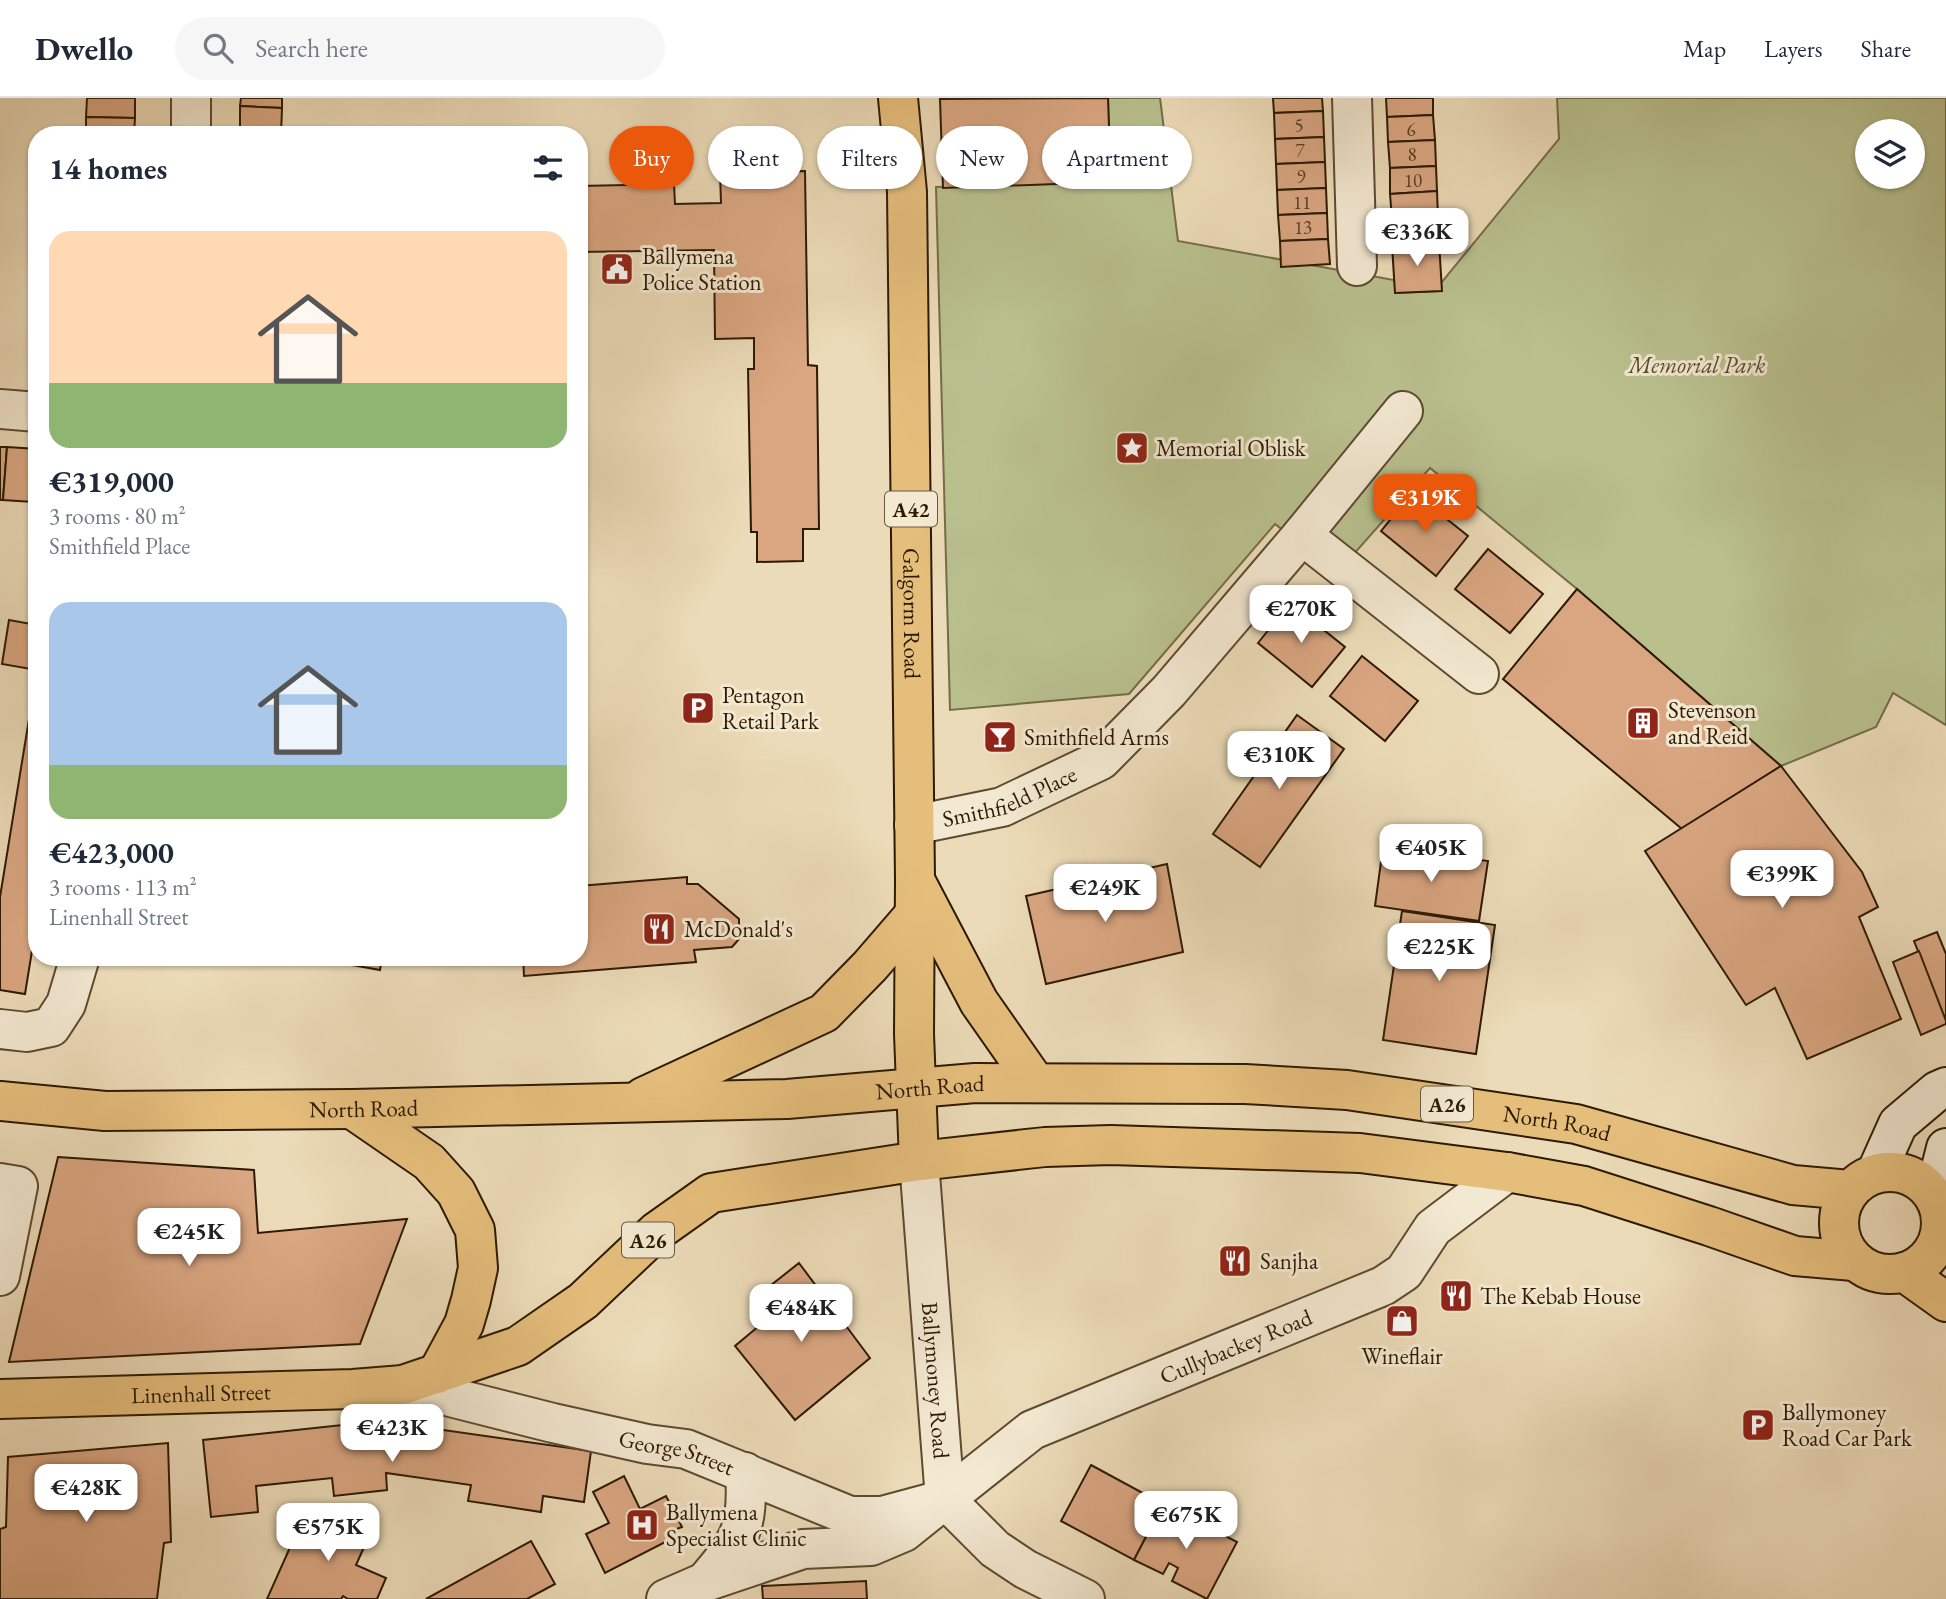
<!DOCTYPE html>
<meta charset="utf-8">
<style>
body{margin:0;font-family:"EB Garamond",serif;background:#f6f6f7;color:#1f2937;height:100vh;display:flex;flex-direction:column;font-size:26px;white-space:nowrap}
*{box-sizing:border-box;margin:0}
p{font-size:23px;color:#747a83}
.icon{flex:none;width:38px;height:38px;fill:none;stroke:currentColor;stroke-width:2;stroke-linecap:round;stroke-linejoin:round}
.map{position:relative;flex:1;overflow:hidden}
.details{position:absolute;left:28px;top:28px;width:560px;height:840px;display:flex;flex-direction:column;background:#fff;border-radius:28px;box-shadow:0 2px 5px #0004}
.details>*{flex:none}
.guide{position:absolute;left:609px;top:28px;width:665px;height:63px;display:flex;gap:14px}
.controls{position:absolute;left:1855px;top:21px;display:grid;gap:14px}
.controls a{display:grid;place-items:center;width:70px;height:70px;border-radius:50%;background:#fff;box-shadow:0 2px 5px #0004;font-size:35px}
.price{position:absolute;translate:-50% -60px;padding:0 16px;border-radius:14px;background:#fff;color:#222;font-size:23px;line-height:46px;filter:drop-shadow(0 2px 4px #0008)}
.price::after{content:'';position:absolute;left:50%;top:42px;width:21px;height:16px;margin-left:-10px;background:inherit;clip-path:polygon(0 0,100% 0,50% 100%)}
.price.on{background:#ea580c;color:#fff}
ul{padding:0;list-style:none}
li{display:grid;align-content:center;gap:14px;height:371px;padding:0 21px}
li span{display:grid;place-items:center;height:217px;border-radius:21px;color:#555}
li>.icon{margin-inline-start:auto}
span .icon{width:126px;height:126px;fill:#fffc;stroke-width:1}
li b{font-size:30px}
h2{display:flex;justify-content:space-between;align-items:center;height:84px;padding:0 21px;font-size:30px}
.tag{padding:0 24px;border-radius:32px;background:#fff;box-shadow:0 2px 5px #0004;font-size:24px;line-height:63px}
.tag.on{background:#ea580c;color:#fff}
header{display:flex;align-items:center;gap:42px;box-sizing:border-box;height:98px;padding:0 35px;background:#fff;border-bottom:2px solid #e0e1e3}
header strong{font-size:33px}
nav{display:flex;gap:38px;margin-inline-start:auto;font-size:24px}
.search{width:490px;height:63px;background:#f6f6f7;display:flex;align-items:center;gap:18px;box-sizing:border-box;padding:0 24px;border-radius:38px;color:#747a83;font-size:26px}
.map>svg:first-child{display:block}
</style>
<header>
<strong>Dwello</strong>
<div class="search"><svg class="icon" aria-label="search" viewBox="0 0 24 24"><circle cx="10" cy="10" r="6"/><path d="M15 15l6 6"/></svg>Search here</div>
<nav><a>Map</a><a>Layers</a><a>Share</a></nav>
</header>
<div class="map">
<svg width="1946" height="1501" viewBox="0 0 1946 1501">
<rect width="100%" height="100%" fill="#ecdbb8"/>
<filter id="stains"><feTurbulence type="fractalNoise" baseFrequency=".00286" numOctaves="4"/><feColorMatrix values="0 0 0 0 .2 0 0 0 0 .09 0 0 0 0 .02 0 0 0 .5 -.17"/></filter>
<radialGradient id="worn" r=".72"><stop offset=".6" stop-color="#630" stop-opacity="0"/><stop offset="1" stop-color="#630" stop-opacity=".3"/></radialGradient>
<!-- green -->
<path fill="#b9c08e" stroke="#736d48" stroke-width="2" fill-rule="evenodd" d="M1108,0H1160L1178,143L1394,182L1396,195L1441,193V185L1559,41L1557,0H1946V627L1893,595L1876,629L1781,668L1577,491L1430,370L1337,475L1275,426L1129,596L950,612L936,89L1110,84ZM1867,33H1913V79H1867Z"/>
<!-- building -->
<g fill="#d9a681" stroke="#2d1a02" stroke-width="2">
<polygon points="87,0 135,0 135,20 86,19"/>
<polygon points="241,0 282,0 282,10 240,8"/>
<polygon points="1108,0 1111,84 943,90 940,1"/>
<polygon points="1273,0 1322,0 1323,13 1274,15"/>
<polygon points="1386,0 1433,0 1433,17 1387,19"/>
<polygon points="240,8 282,10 281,37 240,37"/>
<polygon points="1323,13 1324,39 1275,41 1274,15"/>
<polygon points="1433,17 1435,42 1388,44 1387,19"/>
<polygon points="86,19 135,20 134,37 86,37"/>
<polygon points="1324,39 1325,64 1276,66 1275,41"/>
<polygon points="1435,42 1436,68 1390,70 1388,44"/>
<polygon points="1325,64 1326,90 1277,92 1276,66"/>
<polygon points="1436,68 1437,93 1390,96 1390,70"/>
<polygon points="805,73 808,267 817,268 819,431 803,431 803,463 757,464 757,434 751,434 748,271 754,271 754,240 715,241 714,152 579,154 579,88 674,86 675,106 721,105 720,74"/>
<polygon points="1326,90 1327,115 1278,117 1277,92"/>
<polygon points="1437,93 1438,119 1392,121 1390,96"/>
<polygon points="1327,115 1328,141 1280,143 1278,117"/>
<polygon points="1438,119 1439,144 1392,147 1392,121"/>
<polygon points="1328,141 1330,166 1281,169 1280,143"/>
<polygon points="1439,144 1442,193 1395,195 1392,147"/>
<polygon points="0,349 7,349 3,402 0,402"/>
<polygon points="7,349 37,351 33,404 3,402"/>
<polygon points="37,354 37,405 33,404"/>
<polygon points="1413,394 1468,438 1436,478 1381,433"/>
<polygon points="1488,451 1543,496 1510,535 1455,491"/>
<polygon points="1577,491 1781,668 1682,731 1503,581"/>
<polygon points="1290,505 1345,549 1312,589 1258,545"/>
<polygon points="9,522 37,527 37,822 25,896 0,892 0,799 37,572 2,566"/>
<polygon points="1362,558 1418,603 1385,643 1330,598"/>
<polygon points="1297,617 1344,651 1260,769 1213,736"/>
<polygon points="1781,668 1862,774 1878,809 1859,819 1901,921 1807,961 1775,890 1746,907 1645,753"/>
<polygon points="1383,749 1488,763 1479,823 1375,808"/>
<polygon points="1167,766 1183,854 1046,886 1026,798"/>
<polygon points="687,779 687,786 698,786 739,821 739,841 732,849 694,852 696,864 524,878 523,859 579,859 579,788"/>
<polygon points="1402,813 1495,827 1476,956 1383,942"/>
<polygon points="1937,834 1946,856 1946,923 1914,843"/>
<polygon points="1919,853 1946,923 1946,926 1921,937 1893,864"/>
<polygon points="308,859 382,859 380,872"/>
<polygon points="58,1059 254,1072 258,1135 407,1121 360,1246 9,1264"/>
<polygon points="799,1165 870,1260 795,1322 735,1248 772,1217 756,1199"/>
<polygon points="380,1323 591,1353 584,1404 543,1398 541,1414 468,1403 471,1387 386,1375 387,1392 334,1398 332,1380 256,1388 258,1414 211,1419 203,1342"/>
<polygon points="168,1345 171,1444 164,1445 157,1501 0,1501 0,1431 6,1429 8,1359"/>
<polygon points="1091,1367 1163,1406 1134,1462 1061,1423"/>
<polygon points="624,1378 640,1411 666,1398 682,1429 674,1432 677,1438 605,1475 586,1436 609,1425 593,1394"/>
<polygon points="1163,1406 1237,1444 1207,1501 1172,1483 1178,1470 1169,1465 1163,1476 1134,1462"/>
<polygon points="326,1409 373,1429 356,1467 386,1480 377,1501 348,1501 343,1498 341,1501 267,1501 300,1427 315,1434"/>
<polygon points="531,1443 555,1486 527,1501 426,1501"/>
<polygon points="866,1483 867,1501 763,1501 762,1488"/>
</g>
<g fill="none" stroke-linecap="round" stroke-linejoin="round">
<defs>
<g id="minor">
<polyline points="1352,0 1357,168"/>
<polyline points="191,37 191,0"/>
<polyline points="0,311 37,314"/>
<polyline points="1302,437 1479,576"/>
<path id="s1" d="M914,727L1002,709L1101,662L1169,593L1302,437L1403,313"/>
<polyline points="0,931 27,934 51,929 66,906 80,859"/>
<polyline points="0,1085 18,1088 0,1178"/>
<path d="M705,1484C740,1443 749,1430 745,1374"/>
<polyline points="666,1501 705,1484 803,1451 871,1448 904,1434 945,1401"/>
</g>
<g id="tertiary">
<path id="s2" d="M919,1063L945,1401L995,1451L1025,1471L1085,1501"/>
<path id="s3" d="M403,1287L553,1325L647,1346L686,1351L850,1418H882L945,1401L1032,1332L1383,1188L1404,1174L1433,1130L1507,1074"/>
</g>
<g id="secondary">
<polyline points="1876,1075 1898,1026 1937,993 1946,989"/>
<polyline points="1934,1098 1946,1050"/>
</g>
<g id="primary">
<path id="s4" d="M898,0L907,94L915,781L914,936L919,1063"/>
<polyline points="916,784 979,904 1035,984"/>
<polyline points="643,999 824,915 870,868 914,817"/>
<path id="s5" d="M0,1003L105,1013L352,1011L787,1001L975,985L1245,986L1347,992L1576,1026L1793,1087L1850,1092"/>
<polyline points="352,1011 429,1064 456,1094 475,1132 478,1170 471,1202 464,1226 437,1276"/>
<circle cx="1890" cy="1125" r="51"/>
<polyline points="1904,1174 1946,1204"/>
<path id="s6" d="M0,1301L353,1291L403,1287L518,1248L583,1203L656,1134L711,1095L919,1063L1045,1049L1111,1047L1360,1055L1507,1074L1584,1088L1709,1128L1795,1158L1854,1163"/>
</g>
</defs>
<!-- minor casing -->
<use href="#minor" stroke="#5d4a30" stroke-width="42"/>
<!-- tertiary casing -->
<use href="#tertiary" stroke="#5d4a30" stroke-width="42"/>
<!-- secondary casing -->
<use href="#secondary" stroke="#2d1a02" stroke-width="42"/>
<!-- primary casing -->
<use href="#primary" stroke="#2d1a02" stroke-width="42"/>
<!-- minor -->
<use href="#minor" stroke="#f3e8d1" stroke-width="38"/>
<!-- tertiary -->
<use href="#tertiary" stroke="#f3e8d1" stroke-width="38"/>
<!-- secondary -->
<use href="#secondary" stroke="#f3e8d1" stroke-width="38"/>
<!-- primary -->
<use href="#primary" stroke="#e6be7c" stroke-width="38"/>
</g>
<!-- icons -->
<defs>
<symbol id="civic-square" viewBox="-11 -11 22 22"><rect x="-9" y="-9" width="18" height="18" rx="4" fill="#8f2418" stroke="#f3e8d1"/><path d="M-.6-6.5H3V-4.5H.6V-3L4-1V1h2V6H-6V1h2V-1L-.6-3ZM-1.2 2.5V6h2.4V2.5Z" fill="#fff"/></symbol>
<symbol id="sight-square" viewBox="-11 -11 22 22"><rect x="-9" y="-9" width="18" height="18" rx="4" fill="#8f2418" stroke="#f3e8d1"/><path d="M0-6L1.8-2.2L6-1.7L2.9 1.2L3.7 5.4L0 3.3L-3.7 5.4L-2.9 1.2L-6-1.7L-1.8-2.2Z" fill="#fff"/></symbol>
<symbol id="parking-square" viewBox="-11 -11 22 22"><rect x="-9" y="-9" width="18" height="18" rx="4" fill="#8f2418" stroke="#f3e8d1"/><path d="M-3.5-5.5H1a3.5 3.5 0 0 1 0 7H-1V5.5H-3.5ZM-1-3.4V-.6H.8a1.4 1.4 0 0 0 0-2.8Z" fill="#fff"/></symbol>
<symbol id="building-square" viewBox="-11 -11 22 22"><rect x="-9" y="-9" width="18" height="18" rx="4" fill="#8f2418" stroke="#f3e8d1"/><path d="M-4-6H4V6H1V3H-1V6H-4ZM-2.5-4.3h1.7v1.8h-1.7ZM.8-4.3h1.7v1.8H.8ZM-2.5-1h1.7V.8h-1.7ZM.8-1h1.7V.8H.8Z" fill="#fff"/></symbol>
<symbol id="bar-square" viewBox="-11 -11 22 22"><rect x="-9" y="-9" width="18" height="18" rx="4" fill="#8f2418" stroke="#f3e8d1"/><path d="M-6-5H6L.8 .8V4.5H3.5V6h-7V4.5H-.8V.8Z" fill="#fff"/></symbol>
<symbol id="restaurant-square" viewBox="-11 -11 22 22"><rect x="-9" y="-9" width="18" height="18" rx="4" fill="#8f2418" stroke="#f3e8d1"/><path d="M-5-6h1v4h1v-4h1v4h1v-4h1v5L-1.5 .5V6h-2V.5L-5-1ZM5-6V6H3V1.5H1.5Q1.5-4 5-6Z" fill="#fff"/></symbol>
<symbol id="shop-square" viewBox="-11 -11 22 22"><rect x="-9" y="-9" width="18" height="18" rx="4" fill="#8f2418" stroke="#f3e8d1"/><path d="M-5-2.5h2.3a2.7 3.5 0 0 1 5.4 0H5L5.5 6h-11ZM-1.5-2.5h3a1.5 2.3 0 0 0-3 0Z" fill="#fff"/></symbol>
<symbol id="hospital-square" viewBox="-11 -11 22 22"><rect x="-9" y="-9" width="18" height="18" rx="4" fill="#8f2418" stroke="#f3e8d1"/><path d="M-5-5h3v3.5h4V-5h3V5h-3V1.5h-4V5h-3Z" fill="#fff"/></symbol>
</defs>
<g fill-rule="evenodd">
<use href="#civic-square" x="598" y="152" width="38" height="38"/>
<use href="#sight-square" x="1113" y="331" width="38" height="38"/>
<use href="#parking-square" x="679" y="591" width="38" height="38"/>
<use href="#building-square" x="1624" y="606" width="38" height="38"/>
<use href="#bar-square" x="981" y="620" width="38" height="38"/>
<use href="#restaurant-square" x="640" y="812" width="38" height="38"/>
<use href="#restaurant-square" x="1216" y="1144" width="38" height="38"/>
<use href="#restaurant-square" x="1437" y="1179" width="38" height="38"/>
<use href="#shop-square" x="1383" y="1204" width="38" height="38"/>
<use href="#parking-square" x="1739" y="1308" width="38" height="38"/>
<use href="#hospital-square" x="623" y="1408" width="38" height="38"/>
</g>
<g text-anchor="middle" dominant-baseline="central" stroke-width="6" stroke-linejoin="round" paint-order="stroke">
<!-- number labels -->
<g font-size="19" fill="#583d22">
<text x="1299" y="27">5</text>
<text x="1411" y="31">6</text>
<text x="1300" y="52">7</text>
<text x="1412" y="56">8</text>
<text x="1301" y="78">9</text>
<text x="1413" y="82">10</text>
<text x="1302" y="104">11</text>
<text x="1303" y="129">13</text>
</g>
<!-- shield labels -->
<g fill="#f3e8d1" stroke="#685840" stroke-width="2">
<rect x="885" y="393.5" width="52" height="35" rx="5"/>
<rect x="1421" y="988.5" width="52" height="35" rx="5"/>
<rect x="622" y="1124.5" width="52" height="35" rx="5"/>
</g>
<g font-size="21" font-weight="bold" fill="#2d1a02">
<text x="911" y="411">A42</text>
<text x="1447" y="1006">A26</text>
<text x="648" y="1142">A26</text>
</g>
<!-- poi labels -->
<g font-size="23" fill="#2d1a02" stroke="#f3e8d1" text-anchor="start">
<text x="642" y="158">Ballymena<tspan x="642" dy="26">Police Station</tspan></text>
<text x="1156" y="350">Memorial Oblisk</text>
<text x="722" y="597">Pentagon<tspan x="722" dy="26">Retail Park</tspan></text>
<text x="1668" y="612">Stevenson<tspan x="1668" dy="26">and Reid</tspan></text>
<text x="1024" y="639">Smithfield Arms</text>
<text x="684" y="831">McDonald's</text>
<text x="1260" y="1163">Sanjha</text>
<text x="1480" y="1198">The Kebab House</text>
<text x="1402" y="1258" text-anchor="middle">Wineflair</text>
<text x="1782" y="1314">Ballymoney<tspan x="1782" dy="26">Road Car Park</tspan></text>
<text x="666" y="1414">Ballymena<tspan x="666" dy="26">Specialist Clinic</tspan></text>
</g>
<!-- park labels -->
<g font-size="23" font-style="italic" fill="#574c2c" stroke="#f3e8d1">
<text x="1697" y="267">Memorial Park</text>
</g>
<!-- street labels -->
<g font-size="23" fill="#2d1a02" stroke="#f3e8d1">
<text stroke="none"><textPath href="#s4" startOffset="516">Galgorm Road</textPath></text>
<text stroke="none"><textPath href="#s1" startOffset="100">Smithfield Place</textPath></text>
<text stroke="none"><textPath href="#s5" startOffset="931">North Road</textPath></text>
<text stroke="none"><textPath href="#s5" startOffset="364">North Road</textPath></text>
<text stroke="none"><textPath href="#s5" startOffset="1561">North Road</textPath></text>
<text stroke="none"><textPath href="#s3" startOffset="896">Cullybackey Road</textPath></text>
<text stroke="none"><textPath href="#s2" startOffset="220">Ballymoney Road</textPath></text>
<text stroke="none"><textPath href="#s6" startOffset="201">Linenhall Street</textPath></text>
<text stroke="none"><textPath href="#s3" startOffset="282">George Street</textPath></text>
</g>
</g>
<rect width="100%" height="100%" filter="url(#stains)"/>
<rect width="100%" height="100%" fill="url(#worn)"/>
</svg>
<div class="controls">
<a><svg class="icon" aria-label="layers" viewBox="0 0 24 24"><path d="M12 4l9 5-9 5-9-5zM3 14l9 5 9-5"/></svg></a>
</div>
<b class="price" style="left:1417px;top:170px">€336K</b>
<b class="price on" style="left:1425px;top:436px">€319K</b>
<b class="price" style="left:1301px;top:547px">€270K</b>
<b class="price" style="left:1279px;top:693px">€310K</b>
<b class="price" style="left:1431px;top:786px">€405K</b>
<b class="price" style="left:1782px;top:812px">€399K</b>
<b class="price" style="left:1105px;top:826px">€249K</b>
<b class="price" style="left:1439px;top:885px">€225K</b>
<b class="price" style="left:189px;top:1170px">€245K</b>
<b class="price" style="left:801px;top:1246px">€484K</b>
<b class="price" style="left:392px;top:1366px">€423K</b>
<b class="price" style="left:86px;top:1426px">€428K</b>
<b class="price" style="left:1186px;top:1453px">€675K</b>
<b class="price" style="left:328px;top:1465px">€575K</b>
<div class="guide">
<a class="tag on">Buy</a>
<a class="tag">Rent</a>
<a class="tag">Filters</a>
<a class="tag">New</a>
<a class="tag">Apartment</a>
</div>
<section class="details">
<h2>14 homes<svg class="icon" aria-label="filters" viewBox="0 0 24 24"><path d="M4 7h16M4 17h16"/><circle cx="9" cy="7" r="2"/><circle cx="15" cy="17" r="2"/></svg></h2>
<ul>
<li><span style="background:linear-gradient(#ffd9b3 70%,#8fb573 0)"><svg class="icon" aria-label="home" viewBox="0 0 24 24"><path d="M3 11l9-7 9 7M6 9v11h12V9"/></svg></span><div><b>€319,000</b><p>3 rooms · 80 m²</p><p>Smithfield Place</p></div></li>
<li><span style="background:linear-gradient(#a9c7e8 75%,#8fb573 0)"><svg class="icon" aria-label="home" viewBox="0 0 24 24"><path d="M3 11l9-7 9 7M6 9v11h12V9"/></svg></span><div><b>€423,000</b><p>3 rooms · 113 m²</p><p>Linenhall Street</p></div></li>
</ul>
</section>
</div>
